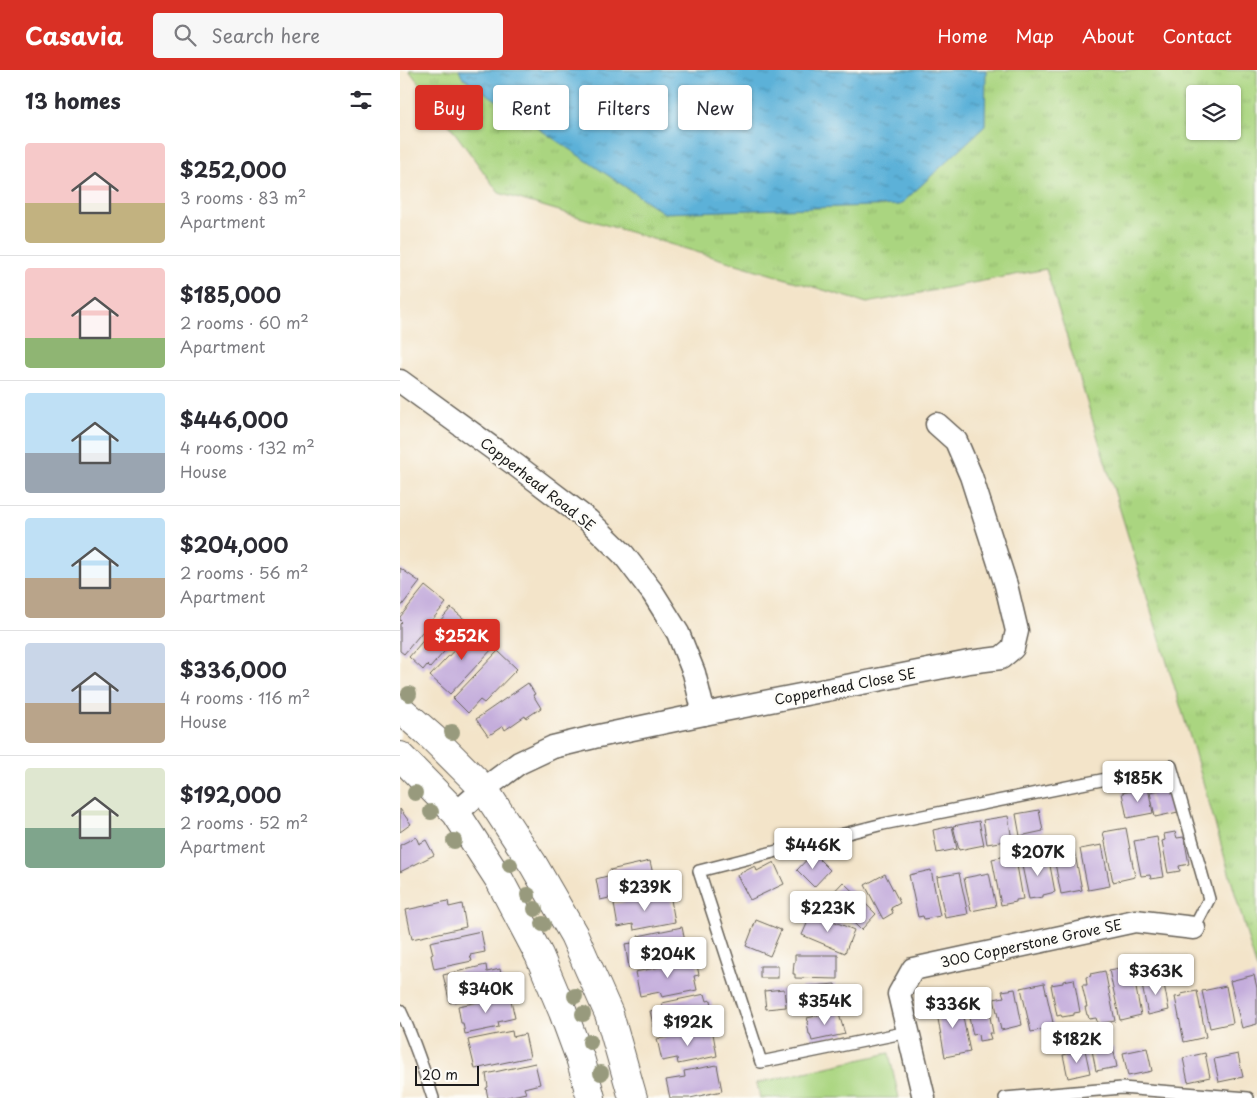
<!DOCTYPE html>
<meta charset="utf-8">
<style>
body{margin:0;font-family:"Playpen Sans",sans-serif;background:#f7f7f7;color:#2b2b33;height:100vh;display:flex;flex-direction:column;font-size:19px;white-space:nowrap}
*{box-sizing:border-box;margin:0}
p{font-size:16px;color:#7c7c81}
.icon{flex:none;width:28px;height:28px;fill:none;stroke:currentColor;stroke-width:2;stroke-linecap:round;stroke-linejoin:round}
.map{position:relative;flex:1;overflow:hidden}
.panel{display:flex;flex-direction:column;background:#fff;width:400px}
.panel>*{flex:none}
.top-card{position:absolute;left:15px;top:15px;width:475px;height:45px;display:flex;gap:10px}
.buttons{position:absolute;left:786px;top:15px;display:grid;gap:10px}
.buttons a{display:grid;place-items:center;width:55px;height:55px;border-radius:5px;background:#fff;box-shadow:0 1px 4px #0004;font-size:25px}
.scale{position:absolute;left:15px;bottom:12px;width:64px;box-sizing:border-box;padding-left:5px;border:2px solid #1c1c1c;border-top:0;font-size:14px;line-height:18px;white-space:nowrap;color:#1c1c1c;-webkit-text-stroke:4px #fdfcf7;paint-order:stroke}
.price{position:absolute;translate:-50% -42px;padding:0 11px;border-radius:5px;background:#fff;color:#222;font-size:16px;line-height:32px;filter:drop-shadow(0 1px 2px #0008)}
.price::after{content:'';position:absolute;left:50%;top:30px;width:15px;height:11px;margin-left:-8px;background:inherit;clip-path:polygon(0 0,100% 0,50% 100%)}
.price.active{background:#d93025;color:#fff}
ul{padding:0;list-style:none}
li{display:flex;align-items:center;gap:15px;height:125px;padding:0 25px}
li+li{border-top:1px solid #e1e1e2}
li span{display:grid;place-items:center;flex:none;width:140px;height:100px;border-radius:5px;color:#555}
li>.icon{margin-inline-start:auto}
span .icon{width:60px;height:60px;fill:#fffc;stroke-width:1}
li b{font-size:21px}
h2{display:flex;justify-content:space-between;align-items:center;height:60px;padding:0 25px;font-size:21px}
.pill{padding:0 18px;border-radius:5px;background:#fff;box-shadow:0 1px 4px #0004;font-size:18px;line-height:45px}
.pill.active{background:#d93025;color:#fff}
header{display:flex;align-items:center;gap:30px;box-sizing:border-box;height:70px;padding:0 25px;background:#d93025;color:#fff}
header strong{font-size:24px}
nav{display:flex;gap:28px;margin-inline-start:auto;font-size:18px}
.search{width:350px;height:45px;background:#f7f7f7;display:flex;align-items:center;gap:12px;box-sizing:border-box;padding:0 18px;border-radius:5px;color:#7c7c81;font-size:19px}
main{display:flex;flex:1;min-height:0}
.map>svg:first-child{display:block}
</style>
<header>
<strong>Casavia</strong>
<div class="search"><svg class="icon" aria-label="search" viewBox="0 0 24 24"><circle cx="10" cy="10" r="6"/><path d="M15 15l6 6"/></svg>Search here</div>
<nav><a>Home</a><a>Map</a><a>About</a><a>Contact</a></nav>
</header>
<main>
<section class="panel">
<h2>13 homes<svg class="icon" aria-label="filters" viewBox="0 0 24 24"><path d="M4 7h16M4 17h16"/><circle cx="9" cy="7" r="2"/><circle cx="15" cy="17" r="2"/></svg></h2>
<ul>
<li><span style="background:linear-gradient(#f6c9c9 60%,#c2b280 0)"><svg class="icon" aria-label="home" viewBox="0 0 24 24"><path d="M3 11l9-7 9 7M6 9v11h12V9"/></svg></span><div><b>$252,000</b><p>3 rooms · 83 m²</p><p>Apartment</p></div></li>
<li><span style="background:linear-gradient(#f6c9c9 70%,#8fb573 0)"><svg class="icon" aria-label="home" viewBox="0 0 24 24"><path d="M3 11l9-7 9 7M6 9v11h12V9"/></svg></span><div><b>$185,000</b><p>2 rooms · 60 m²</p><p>Apartment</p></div></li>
<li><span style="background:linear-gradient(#bfe0f5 60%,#9aa5b1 0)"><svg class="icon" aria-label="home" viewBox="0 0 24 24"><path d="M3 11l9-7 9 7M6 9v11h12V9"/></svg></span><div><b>$446,000</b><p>4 rooms · 132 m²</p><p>House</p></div></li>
<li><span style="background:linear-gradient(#bfe0f5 60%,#b9a48a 0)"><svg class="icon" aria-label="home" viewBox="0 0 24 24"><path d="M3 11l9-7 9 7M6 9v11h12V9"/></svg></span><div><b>$204,000</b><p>2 rooms · 56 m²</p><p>Apartment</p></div></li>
<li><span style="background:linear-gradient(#c9d6e8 60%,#b9a48a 0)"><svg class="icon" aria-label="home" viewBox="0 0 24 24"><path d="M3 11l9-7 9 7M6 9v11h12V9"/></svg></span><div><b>$336,000</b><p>4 rooms · 116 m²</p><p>House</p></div></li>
<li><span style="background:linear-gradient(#dfe7d0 60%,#7fa58c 0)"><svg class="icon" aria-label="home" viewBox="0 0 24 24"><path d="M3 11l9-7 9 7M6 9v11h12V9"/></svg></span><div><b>$192,000</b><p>2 rooms · 52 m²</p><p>Apartment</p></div></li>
</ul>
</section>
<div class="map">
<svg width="857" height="1028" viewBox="0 0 857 1028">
<defs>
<pattern id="grass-tufts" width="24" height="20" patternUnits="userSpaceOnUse" patternTransform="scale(1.25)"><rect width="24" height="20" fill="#aad580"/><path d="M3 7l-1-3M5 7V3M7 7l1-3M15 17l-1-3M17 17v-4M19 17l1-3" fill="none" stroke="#92b66e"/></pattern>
<pattern id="water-ripples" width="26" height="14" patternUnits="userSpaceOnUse" patternTransform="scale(1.25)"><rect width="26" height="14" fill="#5cb1d8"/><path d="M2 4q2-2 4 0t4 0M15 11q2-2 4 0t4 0" fill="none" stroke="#4b8fae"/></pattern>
</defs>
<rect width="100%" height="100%" fill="#fdfcf7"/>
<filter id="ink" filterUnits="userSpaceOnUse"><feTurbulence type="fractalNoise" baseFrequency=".02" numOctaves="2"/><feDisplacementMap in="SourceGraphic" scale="10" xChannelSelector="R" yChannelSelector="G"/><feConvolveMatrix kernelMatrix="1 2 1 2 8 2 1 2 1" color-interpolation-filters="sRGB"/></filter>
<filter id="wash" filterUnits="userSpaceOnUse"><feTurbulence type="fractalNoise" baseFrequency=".0096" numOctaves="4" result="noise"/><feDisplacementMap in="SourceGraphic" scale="20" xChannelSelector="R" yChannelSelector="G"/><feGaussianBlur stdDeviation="1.12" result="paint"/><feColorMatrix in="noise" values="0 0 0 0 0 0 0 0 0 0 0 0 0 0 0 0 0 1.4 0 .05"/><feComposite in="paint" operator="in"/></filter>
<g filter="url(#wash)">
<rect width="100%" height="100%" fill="#f3e4c9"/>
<!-- grass -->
<path fill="url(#grass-tufts)" stroke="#63784e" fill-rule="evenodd" d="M9,0H857V900L793,677L646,199L467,233L99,123ZM795,24H832V61H795Z"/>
<!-- park -->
<polygon fill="#aad580" stroke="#63784e" points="489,983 499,1028 360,1028 357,1013"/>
<!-- water -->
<polygon fill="url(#water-ripples)" stroke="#3c667a" points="59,0 586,0 585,56 500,135 264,143 62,7"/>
<g id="blocks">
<!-- building -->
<g fill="#c4addc">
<polygon points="0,498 20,512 0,538"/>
<polygon points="25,516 46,533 4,584 0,581 0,554 2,552 0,550 0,547"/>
<polygon points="51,538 69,553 30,598 27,595 23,600 9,587"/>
<polygon points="75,558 94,577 50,624 30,606"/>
<polygon points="98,581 117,599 84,633 80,630 68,643 53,628"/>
<polygon points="128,613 135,624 133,625 141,638 126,648 125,646 105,660 103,656 88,666 76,649"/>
<polygon points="773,717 778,742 755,747 750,722"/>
<polygon points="748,718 753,743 727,748 722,723"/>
<polygon points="0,739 11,754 0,762"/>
<polygon points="639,740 643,761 620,766 616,744"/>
<polygon points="608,746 612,770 587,774 583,750"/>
<polygon points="579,751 584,775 559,780 553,756"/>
<polygon points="552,756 557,779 537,783 533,760"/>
<polygon points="726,758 735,807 713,812 703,762"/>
<polygon points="775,762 777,768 784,767 789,794 779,796 780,801 768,803 762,771 765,770 764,764"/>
<polygon points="16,767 19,774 26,770 34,785 0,802 0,775"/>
<polygon points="757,767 764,807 751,809 750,805 741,806 734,771"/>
<polygon points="702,775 710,816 688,820 680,779"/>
<polygon points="668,778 669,780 674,779 682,820 661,824 653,783 657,782 656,780"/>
<polygon points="413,783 430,800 414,817 397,800"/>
<polygon points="615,784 623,829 616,830 616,832 601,835 592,789"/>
<polygon points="648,785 655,822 643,825 643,827 629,829 621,791"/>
<polygon points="250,791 256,818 200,830 196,809 211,805 210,800"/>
<polygon points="374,792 384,814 350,830 337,805 355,796 357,801"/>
<polygon points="531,800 540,846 524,849 523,846 518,847 509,805"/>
<polygon points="559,803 568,844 545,848 537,807"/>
<polygon points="589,803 596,836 571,841 564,808"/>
<polygon points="485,804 500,833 491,838 493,843 483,849 465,815"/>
<polygon points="443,812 476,844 461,860 428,828"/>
<polygon points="270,824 275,852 234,860 233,854 218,857 214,834"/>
<polygon points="48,831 49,837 62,834 66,857 12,869 6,840"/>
<polygon points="412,842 454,860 445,883 402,865"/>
<polygon points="356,850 381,860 370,886 346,876"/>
<polygon points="282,857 288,886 229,898 225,874 239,872 238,866"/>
<polygon points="81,861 85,882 70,885 72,891 34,899 31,885 33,884 30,872"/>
<polygon points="395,885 438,885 438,909 395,908 395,904 393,904 394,892 395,892"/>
<polygon points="296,890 299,905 294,906 297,920 262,927 260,922 240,926 235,902"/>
<polygon points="86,895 87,902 100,899 105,922 50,933 43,905"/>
<rect x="360" y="896" width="18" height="12"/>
<polygon points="726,897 727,903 733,902 741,945 720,950 709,900"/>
<polygon points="705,901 715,951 698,954 696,948 689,949 688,945 687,945 685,937 687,937 682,915 687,915 686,907 691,906 690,904"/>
<polygon points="762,904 769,940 748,945 742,915 752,913 750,907"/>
<polygon points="854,905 857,918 857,954 842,958 830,911"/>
<polygon points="674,909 680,942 674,943 674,945 662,947 661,945 657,946 651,915 663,913 663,911"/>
<polygon points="644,913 654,957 631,962 621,918"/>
<polygon points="435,914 436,927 441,927 442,935 403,939 403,935 397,935 396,923 401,922 401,917"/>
<polygon points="826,916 833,953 810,958 802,921"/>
<polygon points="384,919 386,937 366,939 364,921"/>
<polygon points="615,919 622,955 601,960 594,929 604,927 602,921"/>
<polygon points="797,921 806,967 784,972 775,927 782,926 781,924"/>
<polygon points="305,924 307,931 311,930 313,941 309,942 311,952 255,964 250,941 263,938 262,933"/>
<polygon points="586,925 593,963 589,963 591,969 579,971 578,964 573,965 566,935 578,932 577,927"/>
<polygon points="110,926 115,948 98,952 99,957 65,964 63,953 61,953 58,936"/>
<polygon points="560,931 570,982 545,987 536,938 543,936 542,935"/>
<polygon points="438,941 445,964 412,971 410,964 409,964 407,952 408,951 407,948"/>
<polygon points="312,958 317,986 278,994 277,988 262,991 257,969"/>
<polygon points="112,961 113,967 125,964 130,987 75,999 68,970"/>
<polygon points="713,977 717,997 696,1001 692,980"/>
<polygon points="747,978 752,1001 728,1006 723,983"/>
<polygon points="685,980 690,1003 668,1008 663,985"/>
<polygon points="805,983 810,1007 788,1012 783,988"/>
<polygon points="838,984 843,1007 819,1012 814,989"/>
<polygon points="135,993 140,1014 124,1018 126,1023 103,1028 88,1028 86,1018 88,1017 86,1004"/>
<polygon points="317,995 322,1021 290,1028 270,1028 266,1010 285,1007 284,1001"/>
</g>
</g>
</g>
<g filter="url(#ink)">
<use href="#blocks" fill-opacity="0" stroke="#676259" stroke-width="1"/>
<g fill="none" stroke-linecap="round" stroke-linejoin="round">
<defs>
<g id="service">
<path d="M0,940C14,969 23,998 33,1028"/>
<polyline points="508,962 361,992 299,801 483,754 771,696 809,829 794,858"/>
<polyline points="605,1028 722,1018 848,1028"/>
</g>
<g id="minor">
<polyline points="0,311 117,396 188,450 224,485 253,523 278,563 294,603 304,644"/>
<polyline points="56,743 84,719 119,693 153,677 194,667 304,644 569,592 601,588 613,578 617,561 606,515 571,406 556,371 537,354"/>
<polyline points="524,1028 499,924 513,899 735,851 794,858"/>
</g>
<g id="tertiary">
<polyline points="0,639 33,668 84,719 133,794 174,865 209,944 233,1028"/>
<polyline points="0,686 56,743 100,811 139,885 163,942 181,991 191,1028"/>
</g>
</defs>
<!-- service casing -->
<use href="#service" stroke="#676259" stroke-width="14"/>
<!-- minor casing -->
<use href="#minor" stroke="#676259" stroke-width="25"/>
<!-- tertiary casing -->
<use href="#tertiary" stroke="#676259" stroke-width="30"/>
<!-- service -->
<use href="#service" stroke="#fff" stroke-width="11"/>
<!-- minor -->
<use href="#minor" stroke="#fff" stroke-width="22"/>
<!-- tertiary -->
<use href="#tertiary" stroke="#fff" stroke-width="28"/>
</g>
<!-- trees -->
<g fill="#989a7d">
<circle cx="9" cy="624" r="8"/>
<circle cx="52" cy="662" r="8"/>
<circle cx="15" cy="723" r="8"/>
<circle cx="31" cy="742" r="8"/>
<circle cx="54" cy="771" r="8"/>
<circle cx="110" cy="795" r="8"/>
<circle cx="128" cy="825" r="8"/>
<circle cx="135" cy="839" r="8"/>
<circle cx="143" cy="854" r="8"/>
<circle cx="175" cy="926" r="8"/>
<circle cx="183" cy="944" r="8"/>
<circle cx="190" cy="972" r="8"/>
<circle cx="201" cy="1003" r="8"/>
</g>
</g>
<g text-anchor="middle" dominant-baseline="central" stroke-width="4.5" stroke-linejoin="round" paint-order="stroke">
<!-- street labels -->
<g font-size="14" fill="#1c1c1c" stroke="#fdfcf7">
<text transform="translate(138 414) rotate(38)">Copperhead Road SE</text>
<text transform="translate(445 616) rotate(-11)">Copperhead Close SE</text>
<text transform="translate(631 873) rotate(-12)">300 Copperstone Grove SE</text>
</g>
</g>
</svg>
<div class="buttons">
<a><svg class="icon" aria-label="layers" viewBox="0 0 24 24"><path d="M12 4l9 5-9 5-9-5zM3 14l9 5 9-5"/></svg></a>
</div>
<div class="scale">20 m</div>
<b class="price active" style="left:62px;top:591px">$252K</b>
<b class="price" style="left:738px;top:733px">$185K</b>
<b class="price" style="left:413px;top:800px">$446K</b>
<b class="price" style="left:638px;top:807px">$207K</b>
<b class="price" style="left:245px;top:842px">$239K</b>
<b class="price" style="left:428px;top:863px">$223K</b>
<b class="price" style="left:268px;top:909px">$204K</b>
<b class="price" style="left:756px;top:926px">$363K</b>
<b class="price" style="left:86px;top:944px">$340K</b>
<b class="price" style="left:425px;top:956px">$354K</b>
<b class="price" style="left:553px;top:959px">$336K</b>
<b class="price" style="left:288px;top:977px">$192K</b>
<b class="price" style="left:677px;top:994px">$182K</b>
<div class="top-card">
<a class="pill active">Buy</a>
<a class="pill">Rent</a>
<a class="pill">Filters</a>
<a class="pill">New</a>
</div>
</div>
</main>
